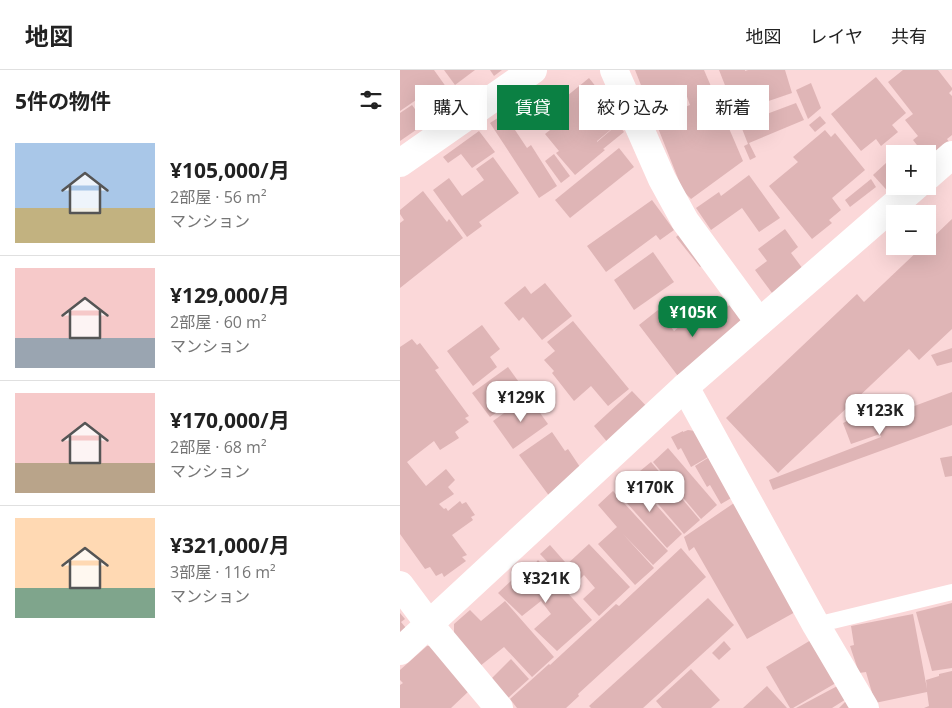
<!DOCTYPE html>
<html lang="ja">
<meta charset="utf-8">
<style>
body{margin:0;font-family:"Open Sans","Noto Sans JP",sans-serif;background:#f6f6f6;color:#222;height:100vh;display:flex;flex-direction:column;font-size:19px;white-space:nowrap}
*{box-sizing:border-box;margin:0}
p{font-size:16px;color:#767676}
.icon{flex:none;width:28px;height:28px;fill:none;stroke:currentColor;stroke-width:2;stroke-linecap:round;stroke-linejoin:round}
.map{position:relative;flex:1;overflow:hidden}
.side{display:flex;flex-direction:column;background:#fff;width:400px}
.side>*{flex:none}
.banner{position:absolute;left:15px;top:15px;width:461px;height:45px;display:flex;gap:10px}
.buttons{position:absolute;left:486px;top:75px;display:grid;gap:10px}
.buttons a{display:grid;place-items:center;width:50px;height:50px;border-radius:0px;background:#fff;box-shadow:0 5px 20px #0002;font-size:25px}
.price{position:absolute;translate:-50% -42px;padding:0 11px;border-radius:10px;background:#fff;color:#222;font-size:16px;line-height:32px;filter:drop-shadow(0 1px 2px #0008)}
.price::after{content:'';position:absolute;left:50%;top:30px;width:15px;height:11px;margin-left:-8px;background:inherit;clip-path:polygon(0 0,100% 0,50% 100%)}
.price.on{background:#0b8043;color:#fff}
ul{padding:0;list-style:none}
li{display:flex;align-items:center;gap:15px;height:125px;padding:0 15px}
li+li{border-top:1px solid #e0e0e0}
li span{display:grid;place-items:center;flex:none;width:140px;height:100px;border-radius:0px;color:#555}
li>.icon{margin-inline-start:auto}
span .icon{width:60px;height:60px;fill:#fffc;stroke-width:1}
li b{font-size:21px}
h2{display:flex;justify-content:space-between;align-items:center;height:60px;padding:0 15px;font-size:21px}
.chip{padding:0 18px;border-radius:0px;background:#fff;box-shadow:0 5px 20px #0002;font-size:18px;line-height:45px}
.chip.on{background:#0b8043;color:#fff}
header{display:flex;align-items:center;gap:30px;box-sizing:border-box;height:70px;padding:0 25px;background:#fff;border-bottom:1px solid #e0e0e0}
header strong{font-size:24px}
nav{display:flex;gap:28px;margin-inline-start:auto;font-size:18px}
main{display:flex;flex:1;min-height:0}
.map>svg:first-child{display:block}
</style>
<header>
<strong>地図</strong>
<nav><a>地図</a><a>レイヤ</a><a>共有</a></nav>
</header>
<main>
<section class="side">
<h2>5件の物件<svg class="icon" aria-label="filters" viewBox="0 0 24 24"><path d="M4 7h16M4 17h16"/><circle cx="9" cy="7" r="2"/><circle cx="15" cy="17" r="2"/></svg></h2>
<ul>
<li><span style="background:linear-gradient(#a9c7e8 65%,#c2b280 0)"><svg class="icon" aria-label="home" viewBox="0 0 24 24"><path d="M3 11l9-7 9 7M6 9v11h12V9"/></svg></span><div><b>¥105,000/月</b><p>2部屋 · 56 m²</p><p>マンション</p></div></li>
<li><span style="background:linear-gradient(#f6c9c9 70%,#9aa5b1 0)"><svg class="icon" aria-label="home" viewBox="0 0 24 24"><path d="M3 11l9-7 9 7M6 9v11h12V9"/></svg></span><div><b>¥129,000/月</b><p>2部屋 · 60 m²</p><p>マンション</p></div></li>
<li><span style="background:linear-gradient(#f6c9c9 70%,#b9a48a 0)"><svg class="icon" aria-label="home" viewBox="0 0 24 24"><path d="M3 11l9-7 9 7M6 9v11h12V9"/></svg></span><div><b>¥170,000/月</b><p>2部屋 · 68 m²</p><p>マンション</p></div></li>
<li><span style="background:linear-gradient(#ffd9b3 70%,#7fa58c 0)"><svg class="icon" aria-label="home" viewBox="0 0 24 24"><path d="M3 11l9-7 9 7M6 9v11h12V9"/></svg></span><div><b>¥321,000/月</b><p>3部屋 · 116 m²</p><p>マンション</p></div></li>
</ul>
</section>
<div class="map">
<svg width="552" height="638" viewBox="0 0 552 638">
<rect width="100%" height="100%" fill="#fbd8d9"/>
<!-- building -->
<g fill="#dfb5b6" fill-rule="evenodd">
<polygon points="0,0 34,0 49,21 23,40 16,30 0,41"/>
<polygon points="44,0 75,0 55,15"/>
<polygon points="90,0 102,0 94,6"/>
<path d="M235,0H304L343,91L291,129L283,121ZM286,24L290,35L280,39L276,29ZM312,27L316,35L302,41L298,32Z"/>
<polygon points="319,0 345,0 345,1 348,0 385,0 392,23 360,34 364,45 396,33 404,50 349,73 356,87 350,90 344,76 348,74"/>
<polygon points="503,0 538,0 552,18 552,20 549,23 552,26 552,65 547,69 552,76 531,93 528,88 528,84 524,84 513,70 518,66 505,50 513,44 488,12"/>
<polygon points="476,7 506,43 492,55 498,62 481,76 476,69 461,81 431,44"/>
<polygon points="189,8 216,42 220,52 197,71 197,72 218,54 224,62 203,79 205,80 175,105 156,83 159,81 145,64 150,60 140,48"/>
<polygon points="411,13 421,38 408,49 396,20"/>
<polygon points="51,25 55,33 0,71 0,43 12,35 20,46"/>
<polygon points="110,40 120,56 115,60 127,78 131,75 157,116 139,128 90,53"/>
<polygon points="420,46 426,53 415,62 409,55"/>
<polygon points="425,60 431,67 435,63 465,100 432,128 441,140 429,150 432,153 412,169 369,116 398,92 393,87"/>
<polygon points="79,61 95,82 72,98 61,84 48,93 43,87"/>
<polygon points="219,78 234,97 170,148 155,130"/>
<polygon points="154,84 170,106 161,113 145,91"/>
<polygon points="93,87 119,123 79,152 82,156 67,167 33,120 49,108 62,126 84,110 76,99"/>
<polygon points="486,93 495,103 495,116 493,127 473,105"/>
<polygon points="349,105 380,148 359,162 342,138 311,160 296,138 319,122 321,126"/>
<polygon points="471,109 476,117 450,137 445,130"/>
<polygon points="23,121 47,152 49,149 63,168 0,218 0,153 4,150 0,144 0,140"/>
<polygon points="252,130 274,160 260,170 256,165 206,202 187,176"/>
<polygon points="552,149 552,259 519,290 509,279 378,403 326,348 457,224 464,232 523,176 528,176 528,172"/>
<polygon points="385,159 398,177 391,183 406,203 375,227 355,200 367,191 358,179"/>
<polygon points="282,162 306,193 300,197 276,167"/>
<polygon points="253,182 274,212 234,240 214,210"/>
<polygon points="145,213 172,246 142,270 123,247 119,251 104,233 125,216 131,224"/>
<polygon points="331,234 348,257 281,310 239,255 258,240 274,261 285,252 289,257 314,237 319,243"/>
<polygon points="173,251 229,319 208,336 191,316 174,331 152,303 154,301 144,290 155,281 147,272"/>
<polygon points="82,255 100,279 90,287 97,297 73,316 47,281"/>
<polygon points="12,269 17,275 20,273 39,298 35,300 69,346 65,348 69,352 55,362 59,368 40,380 34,371 7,392 26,416 46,399 55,410 48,417 54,424 39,434 44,439 46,438 48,441 60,431 62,434 66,432 75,445 71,447 73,450 52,465 67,485 62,487 66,491 44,507 42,503 36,506 30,497 25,499 0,464 0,277"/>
<polygon points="552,278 552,292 537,296 531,285"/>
<polygon points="108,297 126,322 90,347 72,323"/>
<polygon points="232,321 251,341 213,379 194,356"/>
<polygon points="552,322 552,355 373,420 369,410 481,367 480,364 451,374 443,353 470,341 474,351"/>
<polygon points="128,326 148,354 113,379 93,351"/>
<polygon points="288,360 295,361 310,386 291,397 281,378 278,380 271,367 283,361 283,362"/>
<polygon points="152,362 165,381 168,379 184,403 150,427 119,385"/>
<polygon points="268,378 317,435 301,449 253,392"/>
<polygon points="311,386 333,427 321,434 310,415 307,417 295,396"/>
<polygon points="552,386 552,406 545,407 540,388"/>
<polygon points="251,392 300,450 284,464 234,406"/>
<polygon points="233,409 282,464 267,478 218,423"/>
<polygon points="213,421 268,481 253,495 223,464 254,498 235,515 198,474 217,457 198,435"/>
<polygon points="337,431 397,541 347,569 294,477 289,481 284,467"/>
<polygon points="189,474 230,517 199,546 183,529 195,518 184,505 179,510 165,496"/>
<polygon points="150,475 165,492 156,501 140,484"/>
<polygon points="281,478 306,507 178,624 179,626 166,638 117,638 110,629 149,594 150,595 216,534 219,536"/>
<polygon points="138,490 192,550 157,581 134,559 151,544 141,531 122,546 98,523 126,497 130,500"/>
<polygon points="308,528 334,555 243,638 191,638 189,636"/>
<polygon points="105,531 154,587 132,607 104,577 80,596 54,565 54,554 70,540 81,551"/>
<polygon points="552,533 552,598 532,601 516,542"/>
<polygon points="0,543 5,549 1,552 11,564 0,573"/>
<polygon points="513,544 527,619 526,610 539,606 539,604 552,601 552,638 524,638 529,636 527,622 475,633 466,602 459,603 450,576 454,575 451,556"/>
<polygon points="416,567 441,610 393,638 390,638 366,597"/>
<polygon points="324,571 331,579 319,590 312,583"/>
<polygon points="27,576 31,576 70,620 51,638 0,638 0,615 3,613 0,610 0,600"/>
<polygon points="111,589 129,609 108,628 91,609"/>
<polygon points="291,599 320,630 311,638 262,638 256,631"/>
<polygon points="443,613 451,626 432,638 396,638"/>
<polygon points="367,616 387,638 343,638"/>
<polygon points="446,631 451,638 439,638"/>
</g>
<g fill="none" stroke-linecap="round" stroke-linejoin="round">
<!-- service -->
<polyline stroke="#fff" stroke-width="16" points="416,555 552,522"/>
<!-- minor -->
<g stroke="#fff" stroke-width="28">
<polyline points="214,0 262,109 285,151 359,252"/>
<polyline points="0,93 133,0"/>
<polyline points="528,106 552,85"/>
<polyline points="285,317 416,555 465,638"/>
<polyline points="0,515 29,554 99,638"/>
<polyline points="0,581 285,317 516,116"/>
</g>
</g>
</svg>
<div class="buttons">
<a>+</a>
<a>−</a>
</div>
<b class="price on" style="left:293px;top:268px">¥105K</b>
<b class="price" style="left:121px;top:353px">¥129K</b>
<b class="price" style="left:480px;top:366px">¥123K</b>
<b class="price" style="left:250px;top:443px">¥170K</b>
<b class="price" style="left:146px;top:534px">¥321K</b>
<div class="banner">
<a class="chip">購入</a>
<a class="chip on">賃貸</a>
<a class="chip">絞り込み</a>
<a class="chip">新着</a>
</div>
</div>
</main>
